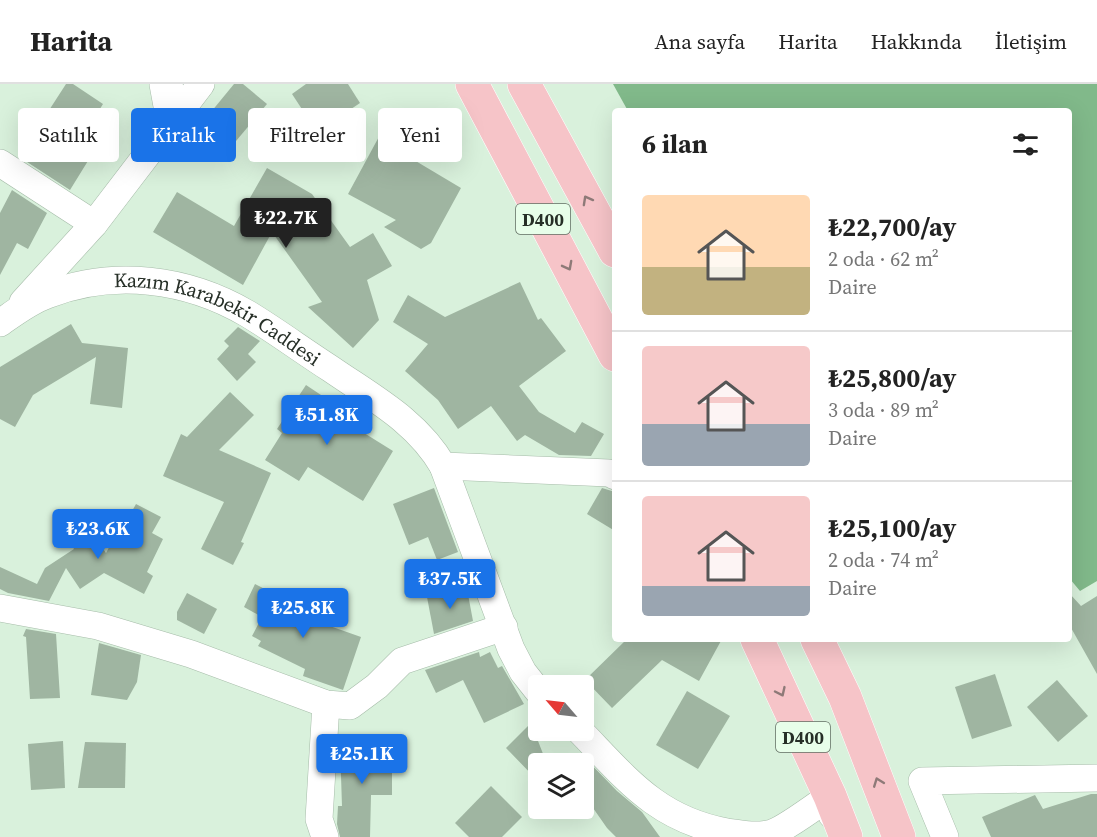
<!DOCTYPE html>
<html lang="tr">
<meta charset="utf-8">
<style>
body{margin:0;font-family:"Source Serif 4",serif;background:#f2f2f2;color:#222;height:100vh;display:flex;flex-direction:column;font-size:22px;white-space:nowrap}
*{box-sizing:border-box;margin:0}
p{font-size:20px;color:#767676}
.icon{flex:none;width:33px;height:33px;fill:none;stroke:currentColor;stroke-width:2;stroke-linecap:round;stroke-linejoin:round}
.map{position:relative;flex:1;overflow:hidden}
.details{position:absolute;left:612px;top:24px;width:460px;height:534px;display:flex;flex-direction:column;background:#fff;border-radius:6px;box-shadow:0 6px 24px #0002}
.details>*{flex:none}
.banner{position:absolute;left:18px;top:24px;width:504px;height:54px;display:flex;gap:12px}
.needle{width:39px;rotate:298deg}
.controls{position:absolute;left:528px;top:591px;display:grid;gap:12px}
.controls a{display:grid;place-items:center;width:66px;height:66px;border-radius:6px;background:#fff;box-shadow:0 6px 24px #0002;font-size:30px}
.price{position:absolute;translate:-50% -51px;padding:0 14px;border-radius:6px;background:#1a73e8;color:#fff;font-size:20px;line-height:39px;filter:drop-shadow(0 2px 3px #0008)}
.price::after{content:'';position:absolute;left:50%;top:36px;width:18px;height:14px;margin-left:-9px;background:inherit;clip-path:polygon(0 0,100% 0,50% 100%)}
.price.on{background:#222;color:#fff}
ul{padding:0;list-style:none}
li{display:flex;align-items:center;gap:18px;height:150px;padding:0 30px}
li+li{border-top:2px solid #e0e0e0}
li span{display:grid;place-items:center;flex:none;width:168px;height:120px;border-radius:6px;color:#555}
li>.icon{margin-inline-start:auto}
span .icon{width:72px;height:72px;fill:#fffc;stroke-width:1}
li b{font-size:26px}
h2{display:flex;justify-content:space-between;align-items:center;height:72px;padding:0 30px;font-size:26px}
.chip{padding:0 21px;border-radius:6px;background:#fff;box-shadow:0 6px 24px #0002;font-size:21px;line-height:54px}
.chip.on{background:#1a73e8;color:#fff}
header{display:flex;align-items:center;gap:36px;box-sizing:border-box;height:84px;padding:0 30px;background:#fff;border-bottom:2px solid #e0e0e0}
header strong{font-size:28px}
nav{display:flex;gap:33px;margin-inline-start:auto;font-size:21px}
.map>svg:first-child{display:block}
</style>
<header>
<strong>Harita</strong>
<nav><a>Ana sayfa</a><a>Harita</a><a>Hakkında</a><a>İletişim</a></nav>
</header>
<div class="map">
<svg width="1097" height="753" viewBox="0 0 1097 753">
<rect width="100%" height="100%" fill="#d9f1dc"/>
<!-- forest -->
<polygon fill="#81b98a" points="613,0 1097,0 1097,497 1080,507 1070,495 1070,27 628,27"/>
<!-- building -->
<g fill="#9fb5a1">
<polygon points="66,0 73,0 103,20 76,63 91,72 70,106 24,76 48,37 44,34"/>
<polygon points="234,0 243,0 267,20 231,63 202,39"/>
<polygon points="306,0 348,0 360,19 317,48 292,10"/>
<polygon points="388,36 425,56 414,76 461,104 431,159 421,165 384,143 396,136 348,110"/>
<polygon points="267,84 312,110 350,163 373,149 392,182 367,196 379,236 353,264 308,223 322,218 272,148 243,201 153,148 177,108 234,142"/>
<polygon points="12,106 47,129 28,165 17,159 0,191 0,129"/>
<polygon points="520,198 538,236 541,234 566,267 519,302 539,328 575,349 582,338 604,350 591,372 559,371 525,351 517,357 491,322 458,345 438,316 405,287 428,260 393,238 408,211 445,233"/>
<polygon points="71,240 82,259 128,264 122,324 90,320 96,273 33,311 15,343 0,335 0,283"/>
<polygon points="238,243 260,257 248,270 256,278 237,297 217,275 229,262 224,257"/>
<polygon points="306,301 345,327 340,334 393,367 363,417 308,383 299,397 265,376 282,349 277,345"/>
<polygon points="230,308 254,331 219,366 271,389 241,458 244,459 233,481 201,465 224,418 163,392 181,350 187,353"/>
<polygon points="434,404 458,468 437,476 428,453 409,461 393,420"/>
<polygon points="602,404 615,408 615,447 587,430"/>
<polygon points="136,420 161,433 152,449 163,455 147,488 153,492 144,510 104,489 80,505 66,484 49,517 8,509 0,505 0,483 37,500 45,484 74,465 71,460 90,446 106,469 123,437 126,438"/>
<polygon points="255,500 294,520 290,528 361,553 343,606 303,592 305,585 258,562 261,557 252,552 262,533 244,523"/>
<polygon points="467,505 473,537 434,550 427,513"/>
<polygon points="187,509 217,525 204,550 177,536 177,528"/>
<polygon points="1070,510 1081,522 1097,512 1097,590 1070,542"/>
<polygon points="26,545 56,550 60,614 30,615 26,553 23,552"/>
<polygon points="627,555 722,555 699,597 662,576 612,624 585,596"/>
<polygon points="99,559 141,571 137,598 127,616 91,611"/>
<polygon points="479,568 480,573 490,568 498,584 502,582 524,620 484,639 463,596 436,609 425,586"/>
<polygon points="995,590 1012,642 972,655 955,603"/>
<polygon points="1057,596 1088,632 1058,658 1027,623"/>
<polygon points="687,607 730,632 698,685 656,661"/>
<polygon points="531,639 547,680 538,680 538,697 506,664"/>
<polygon points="63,657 65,704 31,706 28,660"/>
<polygon points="85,658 126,659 125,704 78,704"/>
<polygon points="392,660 392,711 371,711 370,753 340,753 337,740 338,722 342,722 340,661"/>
<polygon points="584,673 617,707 642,728 660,753 616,753 607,744 584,711"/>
<polygon points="491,702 522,733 502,753 469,753 455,739"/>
<polygon points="1091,710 1097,710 1097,753 991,753 982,733 1035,711 1043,725"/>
</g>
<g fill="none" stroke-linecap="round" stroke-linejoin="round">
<defs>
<g id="minor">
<polyline points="0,79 94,140"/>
<polyline points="23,218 94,140 201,0"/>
<path id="s1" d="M0,239C14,229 30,217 47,211C113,185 187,194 248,230C276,247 303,267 331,285C373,314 417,337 443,382L511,565L523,588L538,607"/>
<polyline points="443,382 609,389 615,392"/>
<polyline points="0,524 98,542 191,570 326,620 350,622 377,602 402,577 504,543"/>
<path d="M579,646C626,694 656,735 727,748C741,750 757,753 772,749C785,745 817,721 830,712L832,731"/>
<polyline points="325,753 319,735 326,620"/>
<polyline points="945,753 922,697 1097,694"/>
</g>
<polyline id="tertiary" points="166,0 173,38"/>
<g id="trunk">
<polyline points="472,0 615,271"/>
<polyline points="524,0 615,167"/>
<polyline points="757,555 830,712 846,753"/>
<polyline points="817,555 845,613 899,753"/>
</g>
</defs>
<!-- minor casing -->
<use href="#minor" stroke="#a6bca9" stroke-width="28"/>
<!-- tertiary casing -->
<use href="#tertiary" stroke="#a6bca9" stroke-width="34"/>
<!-- trunk casing -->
<use href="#trunk" stroke="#fff" stroke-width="34"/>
<!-- minor -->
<use href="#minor" stroke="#fff" stroke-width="27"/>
<!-- tertiary -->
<use href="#tertiary" stroke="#fff" stroke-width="33"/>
<!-- trunk -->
<use href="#trunk" stroke="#f6c4c8" stroke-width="33"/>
</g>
<!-- one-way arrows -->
<defs><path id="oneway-chevron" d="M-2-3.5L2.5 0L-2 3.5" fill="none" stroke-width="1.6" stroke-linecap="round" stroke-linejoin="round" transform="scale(1.5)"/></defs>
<g stroke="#8e7a78">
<use href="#oneway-chevron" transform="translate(587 116) rotate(-119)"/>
<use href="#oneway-chevron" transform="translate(568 182) rotate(62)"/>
<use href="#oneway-chevron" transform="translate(781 608) rotate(65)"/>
<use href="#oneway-chevron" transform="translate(878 698) rotate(-111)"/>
</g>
<g text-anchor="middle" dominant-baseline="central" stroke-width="4.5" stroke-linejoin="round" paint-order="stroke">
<!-- shield labels -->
<g fill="#e7fee9" stroke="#606d61" stroke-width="1.5">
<rect x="516" y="120" width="54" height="30" rx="4.5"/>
<rect x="776" y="638" width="54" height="30" rx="4.5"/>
</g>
<g font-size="18" font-weight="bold" fill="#262f27">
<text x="543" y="135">D400</text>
<text x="803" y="653">D400</text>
</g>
<!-- street labels -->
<g font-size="20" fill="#262f27" stroke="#e7fee9">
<text stroke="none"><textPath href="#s1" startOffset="236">Kazım Karabekir Caddesi</textPath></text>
</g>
</g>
</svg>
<div class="controls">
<a><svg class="needle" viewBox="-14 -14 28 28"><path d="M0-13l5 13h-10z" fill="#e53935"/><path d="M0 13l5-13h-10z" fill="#767676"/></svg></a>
<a><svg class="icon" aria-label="layers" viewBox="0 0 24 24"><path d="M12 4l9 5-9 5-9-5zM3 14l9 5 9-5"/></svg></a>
</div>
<b class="price on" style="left:286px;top:165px">₺22.7K</b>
<b class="price" style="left:327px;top:362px">₺51.8K</b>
<b class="price" style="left:98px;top:476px">₺23.6K</b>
<b class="price" style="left:450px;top:526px">₺37.5K</b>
<b class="price" style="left:303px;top:555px">₺25.8K</b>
<b class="price" style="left:362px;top:701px">₺25.1K</b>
<div class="banner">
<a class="chip">Satılık</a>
<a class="chip on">Kiralık</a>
<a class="chip">Filtreler</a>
<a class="chip">Yeni</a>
</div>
<section class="details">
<h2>6 ilan<svg class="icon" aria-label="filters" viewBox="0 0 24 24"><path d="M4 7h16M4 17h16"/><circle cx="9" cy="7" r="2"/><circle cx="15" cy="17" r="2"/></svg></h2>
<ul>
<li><span style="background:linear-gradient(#ffd9b3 60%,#c2b280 0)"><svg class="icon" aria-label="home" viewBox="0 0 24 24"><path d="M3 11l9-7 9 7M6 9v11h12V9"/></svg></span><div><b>₺22,700/ay</b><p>2 oda · 62 m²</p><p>Daire</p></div></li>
<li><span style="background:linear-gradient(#f6c9c9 65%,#9aa5b1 0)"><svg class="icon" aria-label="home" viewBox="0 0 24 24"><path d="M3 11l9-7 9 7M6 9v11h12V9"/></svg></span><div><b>₺25,800/ay</b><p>3 oda · 89 m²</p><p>Daire</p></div></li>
<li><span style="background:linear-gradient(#f6c9c9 75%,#9aa5b1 0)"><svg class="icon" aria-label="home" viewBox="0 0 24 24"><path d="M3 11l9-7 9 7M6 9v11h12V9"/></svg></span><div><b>₺25,100/ay</b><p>2 oda · 74 m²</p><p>Daire</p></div></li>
</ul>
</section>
</div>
